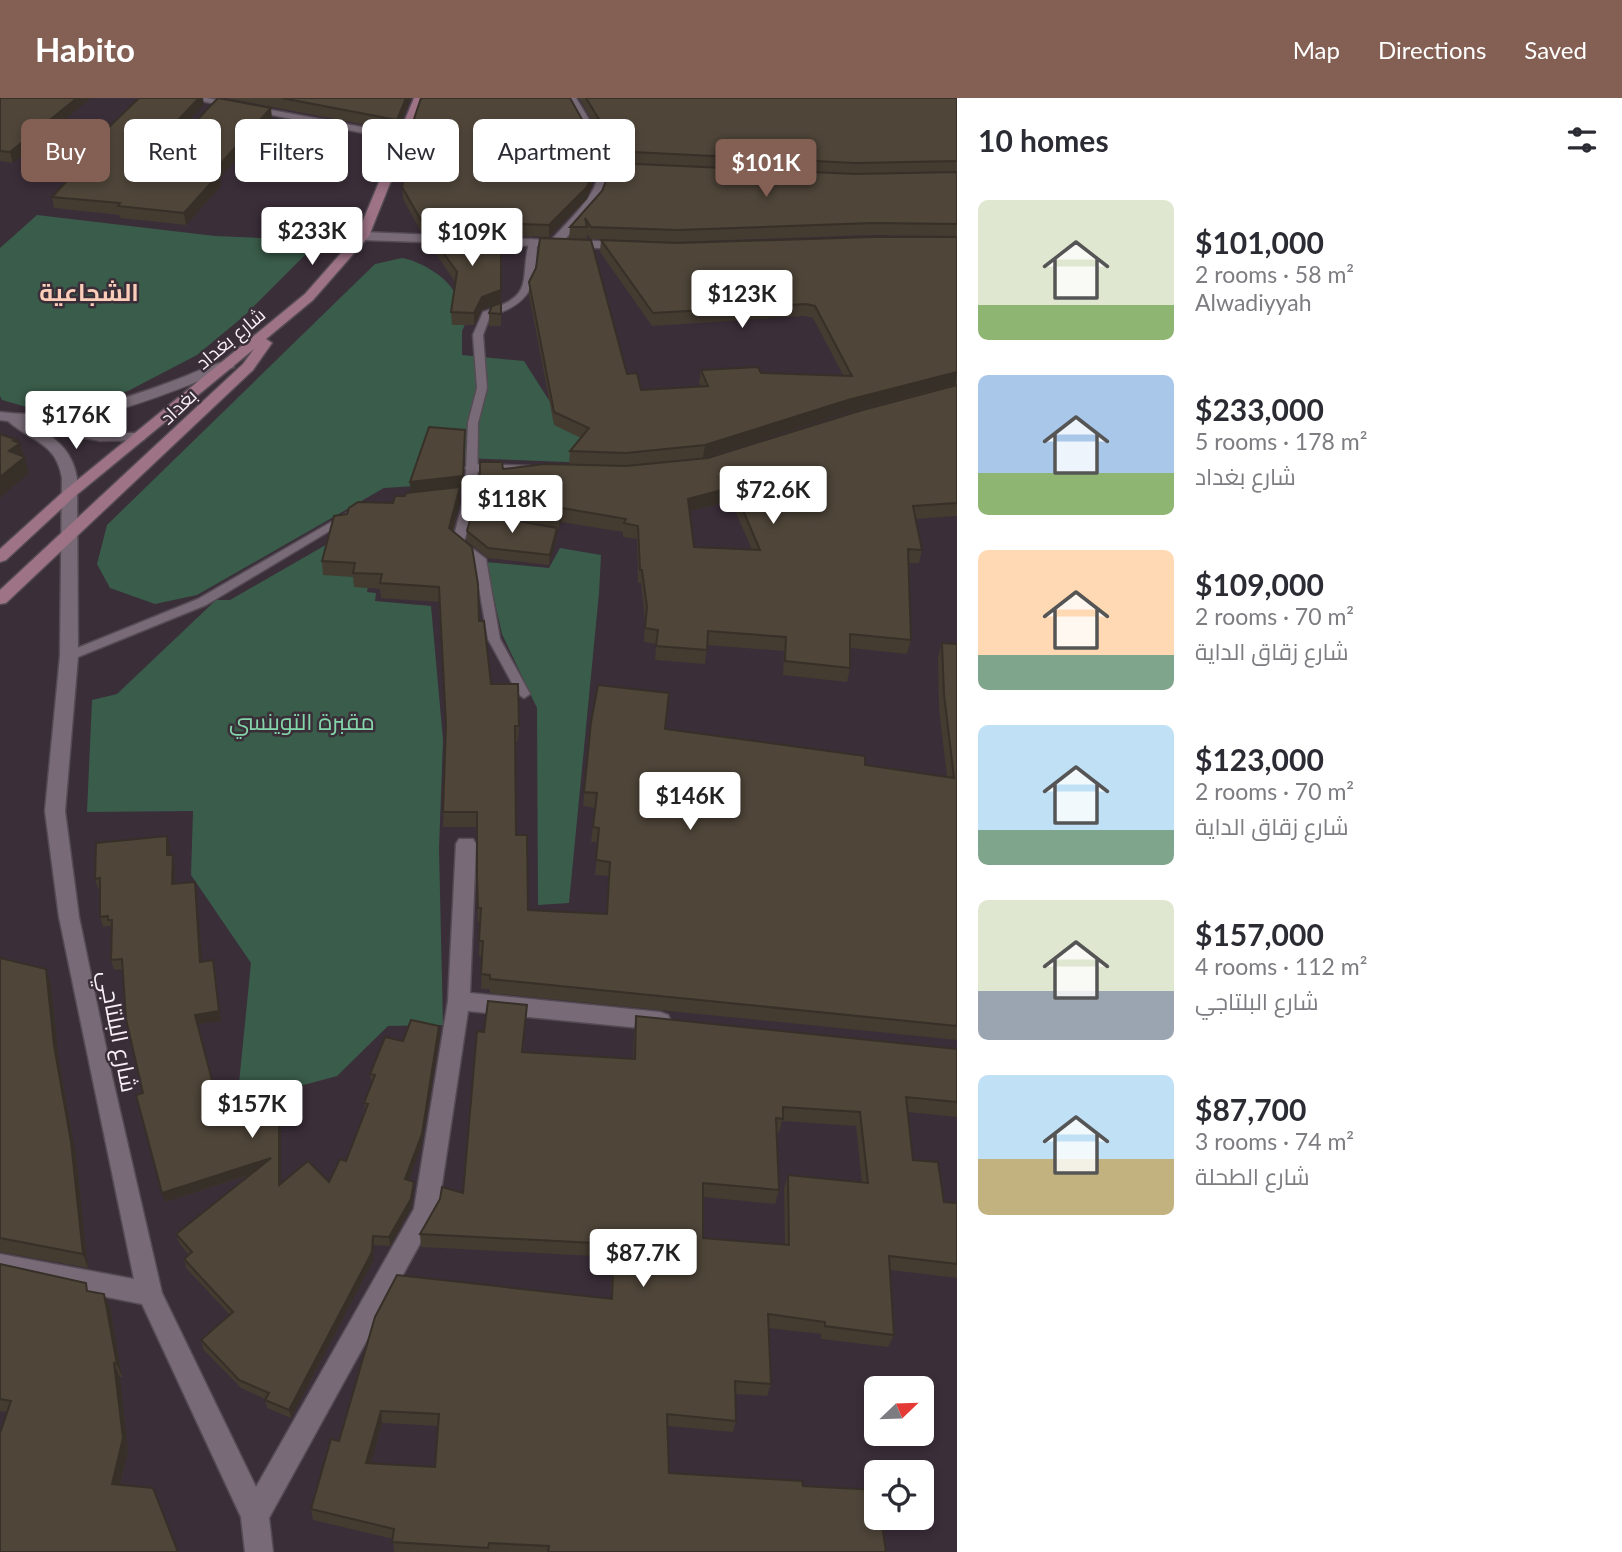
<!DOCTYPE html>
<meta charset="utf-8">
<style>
body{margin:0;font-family:Lato,Cairo,sans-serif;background:#f7f7f7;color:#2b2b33;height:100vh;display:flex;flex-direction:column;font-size:26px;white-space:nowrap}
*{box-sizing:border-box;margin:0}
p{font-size:23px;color:#7c7c81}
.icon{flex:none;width:38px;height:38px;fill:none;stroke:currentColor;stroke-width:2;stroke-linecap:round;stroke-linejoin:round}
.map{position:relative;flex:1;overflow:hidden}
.sheet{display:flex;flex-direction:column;background:#fff;width:665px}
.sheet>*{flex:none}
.guide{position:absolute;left:21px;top:21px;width:665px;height:63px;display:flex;gap:14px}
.needle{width:46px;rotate:67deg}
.buttons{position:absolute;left:864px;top:1278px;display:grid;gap:14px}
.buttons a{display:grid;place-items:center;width:70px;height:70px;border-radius:10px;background:#fff;box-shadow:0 4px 10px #0003;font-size:35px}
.price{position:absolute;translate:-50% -60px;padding:0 16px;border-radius:7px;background:#fff;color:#222;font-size:23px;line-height:46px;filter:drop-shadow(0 2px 4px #0008)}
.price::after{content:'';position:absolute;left:50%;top:42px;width:21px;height:16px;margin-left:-10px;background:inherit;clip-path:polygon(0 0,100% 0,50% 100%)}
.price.active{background:#846054;color:#fff}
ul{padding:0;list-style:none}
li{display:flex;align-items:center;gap:21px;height:175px;padding:0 21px}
li span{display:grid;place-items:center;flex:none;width:196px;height:140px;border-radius:10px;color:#555}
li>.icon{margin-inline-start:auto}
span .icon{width:84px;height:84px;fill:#fffc;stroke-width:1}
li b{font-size:30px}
h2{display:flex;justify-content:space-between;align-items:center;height:84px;padding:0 21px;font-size:30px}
.tag{padding:0 24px;border-radius:10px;background:#fff;box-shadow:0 4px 10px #0003;font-size:24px;line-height:63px}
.tag.active{background:#846054;color:#fff}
header{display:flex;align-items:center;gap:42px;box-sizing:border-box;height:98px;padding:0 35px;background:#846054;color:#fff}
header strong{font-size:33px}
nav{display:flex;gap:38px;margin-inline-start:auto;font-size:24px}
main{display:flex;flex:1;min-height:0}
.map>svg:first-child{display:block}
</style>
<header>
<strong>Habito</strong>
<nav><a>Map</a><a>Directions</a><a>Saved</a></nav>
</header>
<main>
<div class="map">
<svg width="957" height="1454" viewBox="0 0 957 1454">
<rect width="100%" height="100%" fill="#3a2e39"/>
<!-- green -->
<g fill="#3a5c4a">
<polygon points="37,117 215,138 305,142 313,149 244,218 197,257 128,293 44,314 2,302 0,298 0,150"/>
<path d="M402,160C420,163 450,180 456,198L476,203L462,233V257L524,263L566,329L601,347L594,365L460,360L448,386L384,390L197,497L155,506L110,490L97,466L107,427L375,166Z"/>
<polygon points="343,437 371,474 367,494 376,495 375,503 431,508 443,642 439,751 443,927 388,928 337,978 237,1005 251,865 191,777 193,713 87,714 92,602 117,596 216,502 230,502"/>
<polygon points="560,450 601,457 599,495 569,805 538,807 537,610 502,536 486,464 549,470"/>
</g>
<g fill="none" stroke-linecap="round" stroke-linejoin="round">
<defs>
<g id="service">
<path d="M530,141L537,143C536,185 534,205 490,218L483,237L487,290L478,325L477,396L464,444L486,461L500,541L530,596L524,600L518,596L488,541L474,462L452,445L465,396L468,325L477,290L473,237L483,214C538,197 518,184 530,141Z"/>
<polygon points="347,415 351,416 351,420 206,507 73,561 65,561 63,558 65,555 198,501"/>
</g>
<g id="minor">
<polygon points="186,0 207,0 404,37 409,40 404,43"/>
<path d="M566,0H576C619,70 624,82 564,142L624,144L628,145V151L363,142L357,138L363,134L551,142C611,79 612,76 566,0Z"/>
<path d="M229,262L234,263V269C176,292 112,320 49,324L100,335H139L146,339L144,342L100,343L39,331C60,343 73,356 77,380L78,558L65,713L79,819L112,978L162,1195L256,1389L414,1111L448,903L456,746L459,741H473L476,746L470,895L660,914L668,917L671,923L668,929L660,932L468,913L438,1113L269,1420L273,1454H245L241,1419L142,1206L0,1178V1156L134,1181L59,819L45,713L60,558L62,380C56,344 32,344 8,323L0,322V314C60,322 117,304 173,283C192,276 210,267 229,262Z"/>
<polygon points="472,366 530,368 537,372 530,376 467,373 465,370 467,367"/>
</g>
<polygon id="secondary" points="414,0 424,0 369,138 313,202 266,241 272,245 253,272 6,505 0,506 0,492 243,266 254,251 74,399 6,462 0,464 0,451 64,393 305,196 357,137"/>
</defs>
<!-- service casing -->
<use href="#service" stroke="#554b54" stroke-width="3"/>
<!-- minor casing -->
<use href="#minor" stroke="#554b54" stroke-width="3"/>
<!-- secondary casing -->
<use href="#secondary" stroke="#554b54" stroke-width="3"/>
<!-- service -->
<use href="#service" fill="#786b77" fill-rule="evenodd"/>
<!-- minor -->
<use href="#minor" fill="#786b77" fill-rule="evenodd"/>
<!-- secondary -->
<use href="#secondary" fill="#9d7385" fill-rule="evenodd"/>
</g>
<!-- wall -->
<g fill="#443b31" fill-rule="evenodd">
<polygon points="0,0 13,65 0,63"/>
<polygon points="226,0 411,0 397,33"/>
<polygon points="579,0 957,0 957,138 870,137 676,144 591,141 587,136 587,141 569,141 570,129 602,93 742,71 611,64 605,45"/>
<polygon points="204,7 148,67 154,67 272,21 220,80 221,88 186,127 120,120 119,117 54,110 52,99 80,69 78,59"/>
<polygon points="410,59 596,64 596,76 587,101 549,139 421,134 403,101 402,89"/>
<polygon points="430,136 501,204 482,212 474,227 452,227 451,214 455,184 430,147"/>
<path d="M957,139V287L845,315L703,360H708L957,287V418L916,421L922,452L919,465H908L911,542L907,556L850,550V570L847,584L783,577L784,553L707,547L705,566L655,562L656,546L644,544L645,523L641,485H638L637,441L623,439V434L561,424L559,431H557V440L549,467L488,460L467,443V433L538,427L474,413V400L503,371L569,367L570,353L581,340L554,327L529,197V184L627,276L641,292L701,288L699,285L701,272L761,275L843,277L813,220L804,218L652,228L600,154L601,142L677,145ZM731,403L752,452L694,449L689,413Z"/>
<polygon points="501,205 501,228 489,228 489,215"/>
<polygon points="465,345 463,391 460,391 460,403 453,433 479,523 491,586 519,628 518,643 515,643 516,737 528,812 606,816 609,778 595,777 598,744 591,744 595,710 583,708 591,624 665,631 865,667 947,679 939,611 938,559 942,545 957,546 957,942 490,895 490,891 481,891 482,858 479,858 480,824 478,824 477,794 477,729 443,729 446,632 439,504 381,500 380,491 354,489 353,479 323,477 322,463 347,416 393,405 411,394 410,384"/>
<polygon points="167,738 170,748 169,757 173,757 175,767 174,786 197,794 202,864 213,862 215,872 221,923 198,926 220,1013 260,1007 279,1005 281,1015 281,1086 329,1084 346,1063 365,1013 364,1005 372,986 370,976 403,943 440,938 422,1046 409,1082 414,1084 414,1093 411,1110 390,1148 374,1147 373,1163 291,1320 267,1310 265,1301 241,1290 203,1251 201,1242 230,1217 186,1170 184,1161 189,1157 179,1145 176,1136 250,1077 165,1104 143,995 123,871 114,872 111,862 112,832 110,828 103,829 100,819 100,791 98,791 95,781"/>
<polygon points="0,860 46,871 51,887 59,963 76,1058 88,1170 0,1154"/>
<path d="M636,918L957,951V1019L907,1014L913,1062L944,1104L957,1105V1180L890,1172L894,1237L888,1249L821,1241V1236L768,1230L771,1286L767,1298L735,1296L736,1323L733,1334L667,1328L669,1375L803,1388L886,1454H394L393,1441L313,1422L311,1411L339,1343L375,1219L611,1201L612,1159L421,1149L420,1136L463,1095L484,934L526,922L523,954L633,960L634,933ZM782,1023L856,1028L862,1085L788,1077L784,1090L785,1147L703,1140V1099L775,1106L779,1092L777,1034L779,1035ZM382,1325L438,1328L435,1369L371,1365Z"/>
<polygon points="0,1166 89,1194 110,1210 122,1279 120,1279 128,1353 120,1387 7,1314 0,1313"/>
</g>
<!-- shaded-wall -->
<g fill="#373028">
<polygon points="77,0 91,0 13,65 10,54"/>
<polygon points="199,0 203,0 204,7 144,71 142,67 142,60"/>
<polygon points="406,0 411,0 397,33 397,22"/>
<polygon points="271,10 272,21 220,80 221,88 186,127 184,115 212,75"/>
<polygon points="596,64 596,76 587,101 549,139 549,127"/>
<polygon points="501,192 501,204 482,212 474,227 474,215 482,199"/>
<polygon points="957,274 956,286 845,315 703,360 705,347 848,302"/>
<polygon points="17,342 18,347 20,345 29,375 0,400 0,379 9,353 14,343"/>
<polygon points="465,345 463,391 460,391 460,403 449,444 411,397 410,384"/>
<polygon points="733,389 731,403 686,414 688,401"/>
<polygon points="562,410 561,424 559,431 560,418"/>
<polygon points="557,430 557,440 549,467 550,457"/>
<polygon points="167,738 170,748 169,767 167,757"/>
<polygon points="173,757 175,767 174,796 172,786"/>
<polygon points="195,784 197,794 203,874 200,864"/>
<polygon points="213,862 221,923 198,926 195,917"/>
<polygon points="46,871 51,887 59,963 76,1058 88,1170 83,1156 54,947"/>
<polygon points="439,928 440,938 422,1046 406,1091 405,1081"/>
<polygon points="279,1005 281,1015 281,1096 279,1087"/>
<polygon points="271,1060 273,1069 165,1104 162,1095"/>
<polygon points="414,1084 414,1093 411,1110 390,1148 389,1139"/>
<polygon points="373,1138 374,1147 373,1163 291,1320 289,1312"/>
<polygon points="104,1196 110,1210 122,1279 117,1266"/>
<polygon points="114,1265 120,1279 128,1353 117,1398 112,1386"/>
<polygon points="381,1313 382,1325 368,1376 366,1365"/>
</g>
<!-- building -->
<g fill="#4f4539" stroke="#373028" stroke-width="2" fill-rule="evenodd">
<polygon points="0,0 77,0 10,54 0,53"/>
<polygon points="139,0 199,0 142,60 142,67 154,67 218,0 271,10 212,75 219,76 184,115 118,108 120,105 52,99 88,60 78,59"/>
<polygon points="282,0 406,0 397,22"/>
<polygon points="421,0 570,0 592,39 596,64 587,89 549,127 421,122 402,89 410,59 413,24"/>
<polygon points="586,0 957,0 957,63 856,65 612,53 606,33"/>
<polygon points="613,65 856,76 957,74 957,126 872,125 677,132 591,129 585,120 587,129 570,129 602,93"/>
<polygon points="430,136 501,139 501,192 482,199 474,215 451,214 457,174"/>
<polygon points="872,139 957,139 957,274 848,302 705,347 626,355 570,353 589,330 554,314 529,184 536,170 540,140 591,142 627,276 637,275 641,292 708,288 701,272 758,269 761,275 852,278 815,208 806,206 653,215 601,142 677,145"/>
<polygon points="501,205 501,216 489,215 492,208"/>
<path d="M957,287V405L913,408L922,452L908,451L911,542L850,536V570L785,563L786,539L708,533L707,552L656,548L658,532L645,530L647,509L642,472H640L638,428L624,425L626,421L562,410L560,418L474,400L480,383V364H502L503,371L545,366L626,368L708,360L859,313ZM733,389L760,452L694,449L688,401Z"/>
<polygon points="429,329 465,332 463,378 410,384"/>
<polygon points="0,336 17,342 14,343 20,345 9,353 25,359 0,379"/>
<polygon points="460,389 449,430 472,449 478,486 479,523 484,523 491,586 518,586 519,628 515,628 516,737 527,737 528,812 607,816 610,764 596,762 599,730 593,729 597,695 584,694 591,624 598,587 669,595 665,631 865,658 865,667 954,680 944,596 942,545 957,546 957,928 490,881 490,877 481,876 483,843 479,843 481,810 478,810 477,780 477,714 443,714 446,627 439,489 380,485 382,476 353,475 355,465 322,463 334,418 347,416 349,410 358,404 393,405 395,398 405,398 406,395"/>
<polygon points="472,415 557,430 550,457 488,450 467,433"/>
<polygon points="167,738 167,757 173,757 172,786 195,784 200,864 213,862 219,913 195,917 220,1013 258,1002 260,1007 279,1005 279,1087 308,1063 329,1084 340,1061 346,1063 368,1006 364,1005 375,977 370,976 385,939 403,943 411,922 439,928 422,1036 405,1081 414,1084 411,1101 389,1139 373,1138 372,1154 289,1312 265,1302 269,1295 239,1282 201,1242 233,1214 184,1161 192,1154 176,1136 271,1060 162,1095 136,997 143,995 126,921 122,861 111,862 112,822 108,822 108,818 100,819 100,780 95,781 96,745"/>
<polygon points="0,860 46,871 54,947 71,1044 83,1156 0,1140"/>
<path d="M488,903L527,907L522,954L635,961L636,918L957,951V1004L906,999L913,1062L938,1064L944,1104L957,1105V1166L889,1158L894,1237L825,1228V1224L768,1216L771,1286L735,1283L736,1323L667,1316L669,1375L802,1383L803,1388L877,1392V1419H881L886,1454H548L549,1448L489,1445L488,1450L392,1444L394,1431L311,1411L331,1341L339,1343L375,1219L397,1177L612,1201L614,1146L420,1136L440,1101L442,1089L463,1095L477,933L484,934ZM783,1009L860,1014L868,1085L788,1077L789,1147L703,1140V1085L779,1092L776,1020L783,1021ZM381,1313L439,1316L435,1369L366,1365Z"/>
<polygon points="0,1166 86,1185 87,1193 104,1196 117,1266 114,1265 123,1340 112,1386 153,1390 178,1454 0,1454 0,1335 11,1303 0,1301"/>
</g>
<g text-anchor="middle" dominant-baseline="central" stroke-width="5" stroke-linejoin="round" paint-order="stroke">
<!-- far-street labels -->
<g font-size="19" fill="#f8f0f7" stroke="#3a2e39">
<text transform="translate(230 240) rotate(-40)">شارع بغداد</text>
<text transform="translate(178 308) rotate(-43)">بغداد</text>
</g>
<!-- park labels -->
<g font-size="23" fill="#85d5ab" stroke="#3a2e39">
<text x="302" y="623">مقبرة التوينسي</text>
</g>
<!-- street labels -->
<g font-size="23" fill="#f8f0f7" stroke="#3a2e39">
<text transform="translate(119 933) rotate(79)">شارع البلتاجي</text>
</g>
<!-- far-district labels -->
<g font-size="24" font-weight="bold" fill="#fcceb9" stroke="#3a2e39">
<text x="89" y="193">الشجاعية</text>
</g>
</g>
</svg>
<div class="buttons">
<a><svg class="needle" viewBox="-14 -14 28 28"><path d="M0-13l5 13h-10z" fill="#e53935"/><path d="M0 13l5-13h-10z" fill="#7c7c81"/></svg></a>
<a><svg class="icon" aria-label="locate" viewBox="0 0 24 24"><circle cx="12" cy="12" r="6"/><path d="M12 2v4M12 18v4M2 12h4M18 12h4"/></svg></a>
</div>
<b class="price active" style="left:766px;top:101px">$101K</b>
<b class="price" style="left:312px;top:169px">$233K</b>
<b class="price" style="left:472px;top:170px">$109K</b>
<b class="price" style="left:742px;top:232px">$123K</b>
<b class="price" style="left:76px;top:353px">$176K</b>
<b class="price" style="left:773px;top:428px">$72.6K</b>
<b class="price" style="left:512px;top:437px">$118K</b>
<b class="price" style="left:690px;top:734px">$146K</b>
<b class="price" style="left:252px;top:1042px">$157K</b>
<b class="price" style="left:643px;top:1191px">$87.7K</b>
<div class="guide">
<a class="tag active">Buy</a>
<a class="tag">Rent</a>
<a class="tag">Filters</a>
<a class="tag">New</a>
<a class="tag">Apartment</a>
</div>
</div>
<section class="sheet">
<h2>10 homes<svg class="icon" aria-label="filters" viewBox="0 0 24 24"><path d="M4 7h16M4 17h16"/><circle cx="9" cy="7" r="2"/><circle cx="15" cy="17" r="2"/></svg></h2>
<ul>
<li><span style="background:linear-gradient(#dfe7d0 75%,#8fb573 0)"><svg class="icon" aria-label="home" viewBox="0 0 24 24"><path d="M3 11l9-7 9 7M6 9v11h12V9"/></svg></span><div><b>$101,000</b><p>2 rooms · 58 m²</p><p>Alwadiyyah</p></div></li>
<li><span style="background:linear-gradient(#a9c7e8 70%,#8fb573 0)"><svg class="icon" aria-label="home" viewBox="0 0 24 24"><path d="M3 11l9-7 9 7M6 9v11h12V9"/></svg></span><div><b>$233,000</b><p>5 rooms · 178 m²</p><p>شارع بغداد</p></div></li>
<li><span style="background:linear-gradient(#ffd9b3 75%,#7fa58c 0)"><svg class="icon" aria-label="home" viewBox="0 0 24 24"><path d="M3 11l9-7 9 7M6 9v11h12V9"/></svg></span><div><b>$109,000</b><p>2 rooms · 70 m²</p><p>شارع زقاق الداية</p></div></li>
<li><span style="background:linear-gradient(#bfe0f5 75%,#7fa58c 0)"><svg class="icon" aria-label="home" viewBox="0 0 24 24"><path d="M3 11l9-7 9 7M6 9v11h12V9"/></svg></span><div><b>$123,000</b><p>2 rooms · 70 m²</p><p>شارع زقاق الداية</p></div></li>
<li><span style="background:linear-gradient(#dfe7d0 65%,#9aa5b1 0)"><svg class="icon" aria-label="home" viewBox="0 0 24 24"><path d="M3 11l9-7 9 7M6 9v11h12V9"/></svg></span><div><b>$157,000</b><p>4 rooms · 112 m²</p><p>شارع البلتاجي</p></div></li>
<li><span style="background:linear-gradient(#bfe0f5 60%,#c2b280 0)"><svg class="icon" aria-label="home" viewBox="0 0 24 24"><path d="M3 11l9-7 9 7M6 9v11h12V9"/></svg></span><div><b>$87,700</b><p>3 rooms · 74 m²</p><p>شارع الطحلة</p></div></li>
</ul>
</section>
</main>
